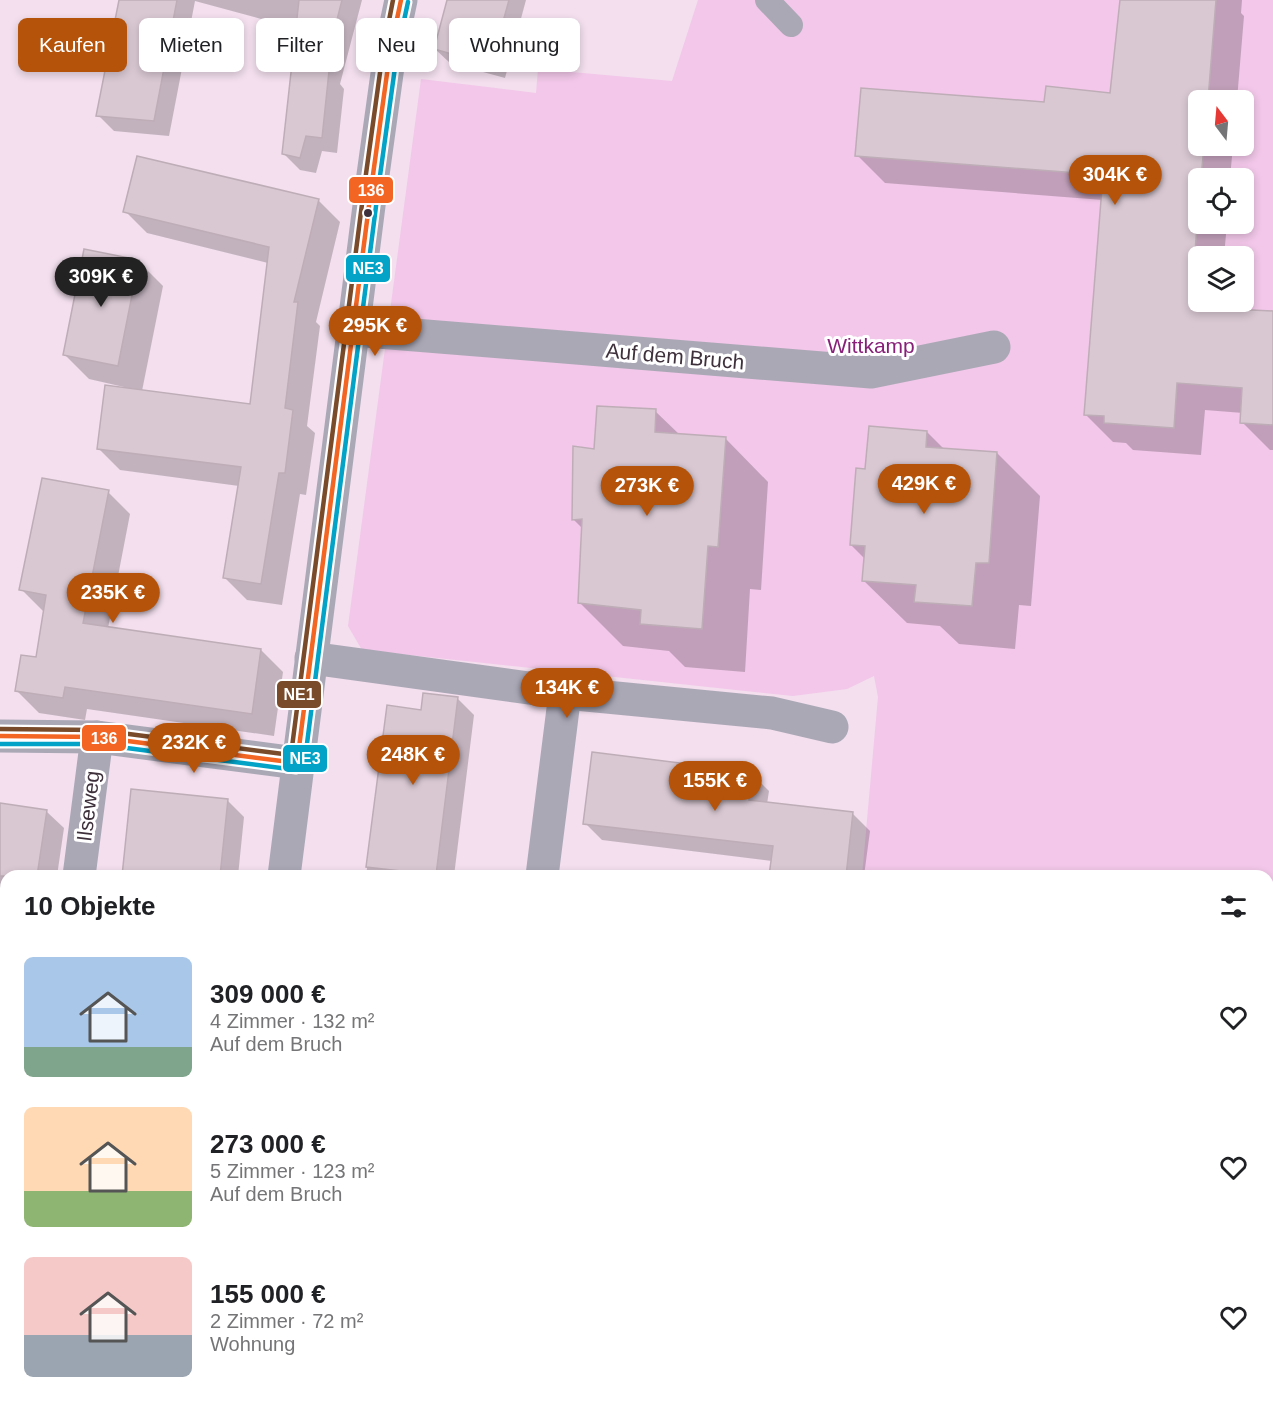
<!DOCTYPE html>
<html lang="de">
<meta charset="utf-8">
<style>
body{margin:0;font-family:Helvetica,sans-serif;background:#f2f2f2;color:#202124;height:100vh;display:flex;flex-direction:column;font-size:22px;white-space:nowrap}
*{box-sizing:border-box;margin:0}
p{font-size:20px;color:#757577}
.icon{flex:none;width:33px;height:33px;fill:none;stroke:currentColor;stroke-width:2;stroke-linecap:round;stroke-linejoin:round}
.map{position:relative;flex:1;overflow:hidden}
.side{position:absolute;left:0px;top:870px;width:1274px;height:534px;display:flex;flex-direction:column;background:#fff;border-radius:18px 18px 0 0;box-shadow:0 3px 9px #0003}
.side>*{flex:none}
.banner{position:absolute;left:18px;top:18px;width:600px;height:54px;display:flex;gap:12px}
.needle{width:39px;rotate:344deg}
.buttons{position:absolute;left:1188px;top:90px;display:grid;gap:12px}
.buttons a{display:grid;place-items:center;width:66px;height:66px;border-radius:9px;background:#fff;box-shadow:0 3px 9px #0003;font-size:30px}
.price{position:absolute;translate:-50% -51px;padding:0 14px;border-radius:21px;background:#b45309;color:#fff;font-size:20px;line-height:39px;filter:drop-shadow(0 2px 3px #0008)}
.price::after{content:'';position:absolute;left:50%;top:36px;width:18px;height:14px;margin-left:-9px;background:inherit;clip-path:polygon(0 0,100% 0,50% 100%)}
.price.current{background:#222;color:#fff}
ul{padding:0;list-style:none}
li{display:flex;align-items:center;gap:18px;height:150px;padding:0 24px}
li span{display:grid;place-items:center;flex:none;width:168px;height:120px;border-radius:9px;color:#555}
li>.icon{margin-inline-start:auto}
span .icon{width:72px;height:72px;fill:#fffc;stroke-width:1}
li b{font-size:26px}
h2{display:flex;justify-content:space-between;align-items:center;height:72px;padding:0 24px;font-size:26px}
.chip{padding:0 21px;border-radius:9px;background:#fff;box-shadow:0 3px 9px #0003;font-size:21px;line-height:54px}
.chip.current{background:#b45309;color:#fff}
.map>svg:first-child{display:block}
</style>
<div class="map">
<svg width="1273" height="1404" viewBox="0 0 1273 1404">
<rect width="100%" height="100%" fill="#f3dfee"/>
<!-- green -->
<path fill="#f2c7e9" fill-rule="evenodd" d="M698,0H1273V1404H1119L1117,1398H1268V876H862L878,697L874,676L847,689L793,696L362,650L348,626L421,79L536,93L538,69L672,81ZM1198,100H1244V146H1198ZM1198,178H1244V224H1198ZM1198,256H1244V302H1198Z"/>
<!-- shadow -->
<g fill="#0003">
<polygon points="149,0 362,0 340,84 344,89 337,153 322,151 316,173 300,170 284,154 298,29 195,1 169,136 114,131 98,115"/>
<polygon points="449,0 526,0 505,78 450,63 435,49"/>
<polygon points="1121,0 1242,0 1241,13 1244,16 1237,100 1198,100 1198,146 1233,146 1230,178 1198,178 1198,224 1227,224 1224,256 1198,256 1198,302 1220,302 1220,310 1273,312 1273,450 1270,450 1242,422 1243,413 1205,410 1201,455 1133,450 1126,443 1113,442 1085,414 1103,200 885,183 857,155 1045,104 1111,94"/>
<polygon points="318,200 340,222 316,322 320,326 307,426 315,433 306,495 300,494 282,605 247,600 225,578 239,486 120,470 98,448 124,387 89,379 64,354 138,261 163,286 142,391 251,405 268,263 147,233 125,211"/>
<polygon points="655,411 680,435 725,438 768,482 761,590 750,589 745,672 685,667 669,651 623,646 580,603 583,529 573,519 596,451"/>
<polygon points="927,432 944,449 997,453 1040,496 1031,606 1019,605 1015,649 959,644 940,626 907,623 863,580 865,559 851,545 866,470"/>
<polygon points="108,492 130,514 108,628 261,650 283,672 274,736 87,709 85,720 39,713 16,690 37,659 44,612 21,589"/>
<polygon points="458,699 474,715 454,876 366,876 388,707 422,712"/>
<polygon points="752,774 769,791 767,804 853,814 870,831 864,876 772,876 772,861 602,840 585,823"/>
<polygon points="227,800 244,817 238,876 124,876"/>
<polygon points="0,804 47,812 64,828 57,876 6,876 6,1335 0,1335"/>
<polygon points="369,1398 570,1398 570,1404 375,1404"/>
<polygon points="147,1401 150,1404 111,1404"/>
</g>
<!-- building -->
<g fill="#d9c8d2" stroke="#beadb6" stroke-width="1.5">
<polygon points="119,0 177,0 154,121 96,116"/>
<polygon points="299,0 342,0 324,71 329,71 322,138 306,136 300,158 282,154"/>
<polygon points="447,0 509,0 491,65 434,49"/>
<polygon points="1120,0 1216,0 1208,100 1198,100 1198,146 1204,146 1201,178 1198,178 1198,212 1191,307 1273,311 1273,425 1240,423 1242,388 1177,383 1174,428 1104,423 1104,416 1084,415 1103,175 855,156 861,88 1044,102 1046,86 1110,93"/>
<polygon points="137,156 319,199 294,302 298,302 285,408 293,410 285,473 279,473 261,584 223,578 241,467 97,449 105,385 250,404 269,247 123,212"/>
<polygon points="84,249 139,260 118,366 63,355"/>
<polygon points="597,406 656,409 655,432 726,437 718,547 708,546 702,629 640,624 641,610 578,603 582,519 572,520 573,446 594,449"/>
<polygon points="869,426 927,431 926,447 997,452 989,563 976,563 972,606 914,602 916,585 862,581 865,546 850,545 856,468 865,469"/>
<polygon points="42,478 109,490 83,623 261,649 252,714 65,687 63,698 15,691 21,655 36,657 46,595 19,590"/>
<polygon points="423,693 458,697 436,875 366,867 387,705 421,710"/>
<polygon points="592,752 752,772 749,800 853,812 846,876 769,876 773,846 583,824"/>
<polygon points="131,789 228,799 220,876 122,876"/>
<polygon points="0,803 47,810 37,876 0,876"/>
</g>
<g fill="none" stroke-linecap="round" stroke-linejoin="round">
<!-- service -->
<polyline stroke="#aba8b6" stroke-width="24" points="767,0 791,25"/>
<!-- minor -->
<g stroke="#aba8b6" stroke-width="33">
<polyline points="353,330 871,372 994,347"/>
<polyline points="311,658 565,693 772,713 832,727"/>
<polyline points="0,736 97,737 297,763"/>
<polyline points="79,876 97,737"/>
<polyline points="284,876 372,182 390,52 401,0"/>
<polyline points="542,876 565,693"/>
<polyline points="285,1398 286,1404"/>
</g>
<defs>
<g id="bus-1">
<polyline points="0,736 97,737 297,763"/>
<polyline points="297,763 372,182 390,52 401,0"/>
</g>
<polyline id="bus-2" points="0,744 96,744 296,770 304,767 379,183 397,53 408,2"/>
<polyline id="bus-3" points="0,729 98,730 291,755 365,181 383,51 393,0"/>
</defs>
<!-- bus-1 casing -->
<use href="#bus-1" stroke="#fff" stroke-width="9"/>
<!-- bus-2 casing -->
<use href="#bus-2" stroke="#fff" stroke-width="9"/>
<!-- bus-3 casing -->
<use href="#bus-3" stroke="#fff" stroke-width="9"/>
<!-- bus-1 -->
<use href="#bus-1" stroke="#f26522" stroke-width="4.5"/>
<!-- bus-2 -->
<use href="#bus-2" stroke="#03a3c7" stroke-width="4.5"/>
<!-- bus-3 -->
<use href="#bus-3" stroke="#7a4b2a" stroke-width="4.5"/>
</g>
<!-- markers -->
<circle fill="#3f313c" stroke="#fff" stroke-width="2" cx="368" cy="213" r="5"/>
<g text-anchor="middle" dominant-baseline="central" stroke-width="6" stroke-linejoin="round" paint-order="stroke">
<!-- park labels -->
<g font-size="21" fill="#872079" stroke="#fff">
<text x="871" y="345">Wittkamp</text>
</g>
<!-- street labels -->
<g font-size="21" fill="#3f313c" stroke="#fff">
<text transform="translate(675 356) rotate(5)">Auf dem Bruch</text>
<text transform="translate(88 806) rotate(-83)">Ilseweg</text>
</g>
</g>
<g stroke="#fff" stroke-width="2">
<rect x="348" y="176" width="46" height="28" rx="6" fill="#f26522"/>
<rect x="345" y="254" width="46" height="29" rx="6" fill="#03a3c7"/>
<rect x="276" y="680" width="46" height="29" rx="6" fill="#7a4b2a"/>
<rect x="81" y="724" width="46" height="28" rx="6" fill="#f26522"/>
<rect x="282" y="744" width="46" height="29" rx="6" fill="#03a3c7"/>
</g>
<g font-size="16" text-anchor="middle" font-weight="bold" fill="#fff">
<text x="371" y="196">136</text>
<text x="368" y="274">NE3</text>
<text x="299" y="700">NE1</text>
<text x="104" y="744">136</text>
<text x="305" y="764">NE3</text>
</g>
</svg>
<div class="buttons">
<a><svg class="needle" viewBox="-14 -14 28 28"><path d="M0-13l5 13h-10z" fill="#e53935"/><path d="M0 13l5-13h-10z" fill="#757577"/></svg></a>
<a><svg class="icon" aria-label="locate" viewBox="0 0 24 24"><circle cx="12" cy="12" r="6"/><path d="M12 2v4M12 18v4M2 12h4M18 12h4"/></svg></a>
<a><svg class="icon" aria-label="layers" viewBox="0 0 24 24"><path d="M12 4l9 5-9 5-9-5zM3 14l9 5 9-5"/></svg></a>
</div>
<b class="price" style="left:1115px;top:206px">304K €</b>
<b class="price current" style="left:101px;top:308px">309K €</b>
<b class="price" style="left:375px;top:357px">295K €</b>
<b class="price" style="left:924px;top:515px">429K €</b>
<b class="price" style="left:647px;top:517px">273K €</b>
<b class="price" style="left:113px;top:624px">235K €</b>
<b class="price" style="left:567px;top:719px">134K €</b>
<b class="price" style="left:194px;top:774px">232K €</b>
<b class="price" style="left:413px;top:786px">248K €</b>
<b class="price" style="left:715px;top:812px">155K €</b>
<div class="banner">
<a class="chip current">Kaufen</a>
<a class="chip">Mieten</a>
<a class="chip">Filter</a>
<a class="chip">Neu</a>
<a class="chip">Wohnung</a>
</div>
<section class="side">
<h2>10 Objekte<svg class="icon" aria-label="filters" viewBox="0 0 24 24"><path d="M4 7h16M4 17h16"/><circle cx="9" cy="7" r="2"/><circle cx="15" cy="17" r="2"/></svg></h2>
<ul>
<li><span style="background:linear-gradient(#a9c7e8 75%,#7fa58c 0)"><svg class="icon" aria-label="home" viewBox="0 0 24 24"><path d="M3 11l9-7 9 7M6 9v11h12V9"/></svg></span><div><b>309 000 €</b><p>4 Zimmer · 132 m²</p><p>Auf dem Bruch</p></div><svg class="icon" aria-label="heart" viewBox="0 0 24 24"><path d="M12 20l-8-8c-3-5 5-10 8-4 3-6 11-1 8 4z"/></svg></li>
<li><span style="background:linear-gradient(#ffd9b3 70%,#8fb573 0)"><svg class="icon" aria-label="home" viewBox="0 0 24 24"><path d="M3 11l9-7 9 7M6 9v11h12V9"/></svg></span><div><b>273 000 €</b><p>5 Zimmer · 123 m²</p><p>Auf dem Bruch</p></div><svg class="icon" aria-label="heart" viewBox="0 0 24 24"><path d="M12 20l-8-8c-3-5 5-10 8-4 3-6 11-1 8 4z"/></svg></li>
<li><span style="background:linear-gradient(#f6c9c9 65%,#9aa5b1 0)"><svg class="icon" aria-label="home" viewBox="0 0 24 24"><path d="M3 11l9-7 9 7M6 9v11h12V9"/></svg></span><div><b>155 000 €</b><p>2 Zimmer · 72 m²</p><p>Wohnung</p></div><svg class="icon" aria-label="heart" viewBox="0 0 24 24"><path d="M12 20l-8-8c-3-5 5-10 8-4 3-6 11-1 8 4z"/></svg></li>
</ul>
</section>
</div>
